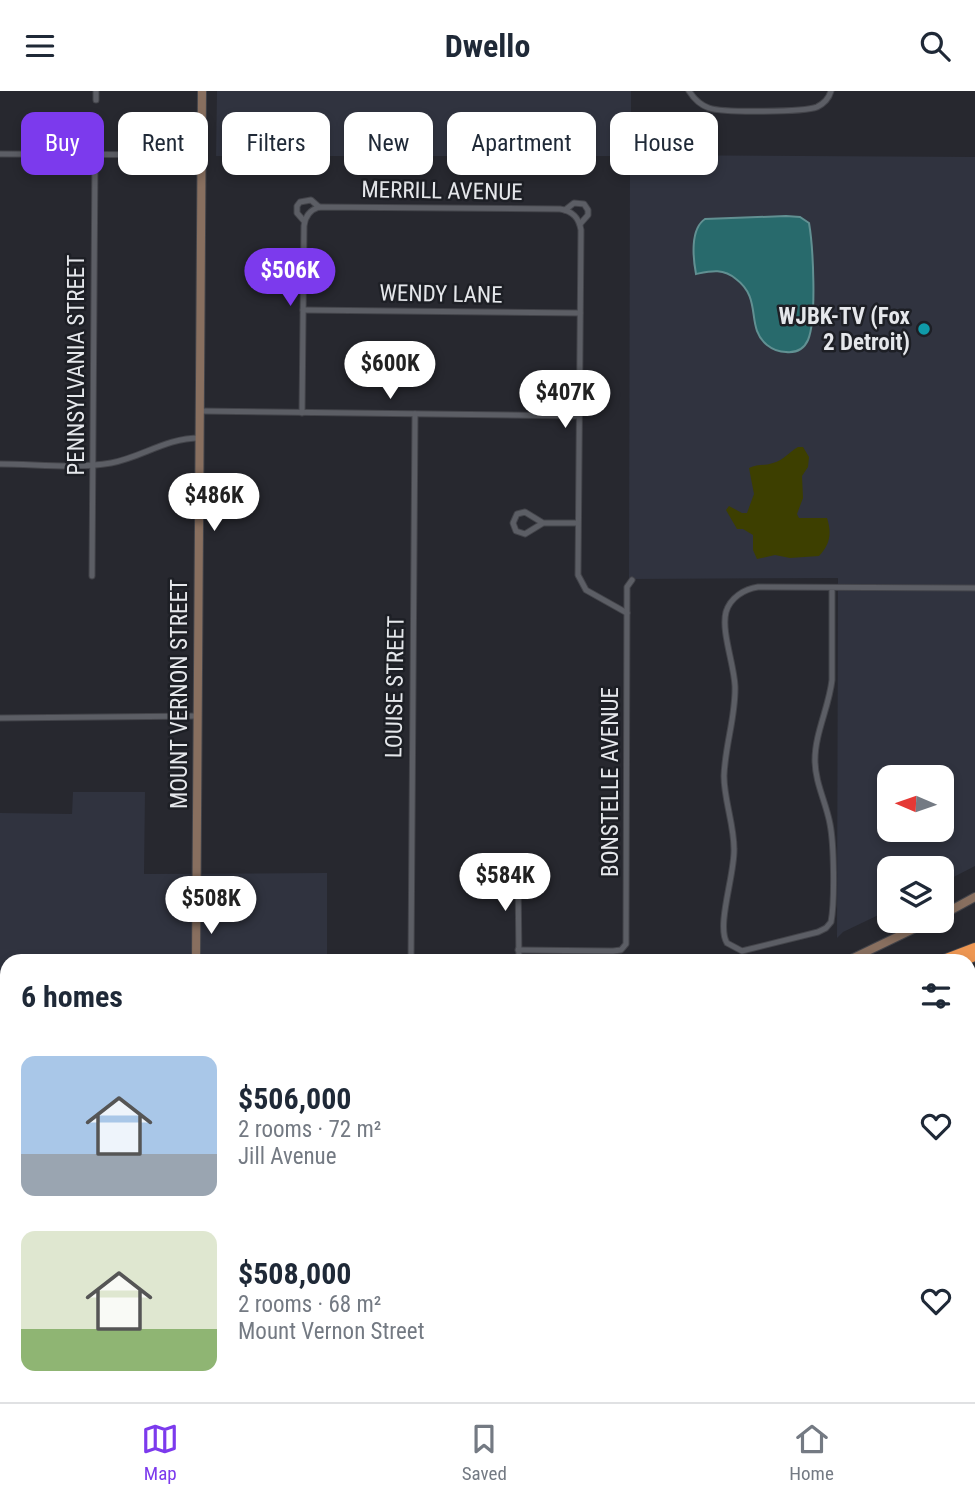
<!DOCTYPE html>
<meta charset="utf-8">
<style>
body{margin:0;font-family:"Roboto Condensed",sans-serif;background:#f6f6f7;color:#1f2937;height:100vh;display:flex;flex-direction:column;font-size:26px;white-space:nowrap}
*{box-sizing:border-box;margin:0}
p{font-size:23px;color:#747a83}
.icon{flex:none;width:38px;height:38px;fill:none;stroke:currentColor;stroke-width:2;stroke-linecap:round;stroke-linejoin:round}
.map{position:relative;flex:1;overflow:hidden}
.panel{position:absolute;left:0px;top:863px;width:976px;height:450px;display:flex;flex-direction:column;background:#fff;border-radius:21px 21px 0 0;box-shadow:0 4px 10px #0003}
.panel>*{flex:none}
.banner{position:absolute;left:21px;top:21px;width:934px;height:63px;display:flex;gap:14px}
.needle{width:46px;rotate:272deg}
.buttons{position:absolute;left:877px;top:674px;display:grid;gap:14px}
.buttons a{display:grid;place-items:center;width:77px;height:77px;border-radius:14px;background:#fff;box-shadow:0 4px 10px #0003;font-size:35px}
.price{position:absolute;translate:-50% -60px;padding:0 16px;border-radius:24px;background:#fff;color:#222;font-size:23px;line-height:46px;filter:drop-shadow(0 2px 4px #0008)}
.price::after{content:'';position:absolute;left:50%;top:42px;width:21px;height:16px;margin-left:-10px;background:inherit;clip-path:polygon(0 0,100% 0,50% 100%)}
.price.on{background:#7c3aed;color:#fff}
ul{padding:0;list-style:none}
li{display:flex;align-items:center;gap:21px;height:175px;padding:0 21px}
li span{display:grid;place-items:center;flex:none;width:196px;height:140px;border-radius:14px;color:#555}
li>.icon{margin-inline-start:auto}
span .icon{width:84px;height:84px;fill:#fffc;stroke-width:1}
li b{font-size:30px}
h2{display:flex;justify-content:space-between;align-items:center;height:84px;padding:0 21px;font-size:30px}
.chip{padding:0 24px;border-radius:14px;background:#fff;box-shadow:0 4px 10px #0003;font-size:24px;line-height:63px}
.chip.on{background:#7c3aed;color:#fff}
header{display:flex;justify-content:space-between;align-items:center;height:91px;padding:0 21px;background:#fff;font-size:32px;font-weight:700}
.tabs{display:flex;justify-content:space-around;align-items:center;height:98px;border-top:2px solid #e0e1e3;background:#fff;font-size:19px;color:#747a83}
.tabs a{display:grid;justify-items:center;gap:4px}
.tabs .on{color:#7c3aed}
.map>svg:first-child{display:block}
</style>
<header><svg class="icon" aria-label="menu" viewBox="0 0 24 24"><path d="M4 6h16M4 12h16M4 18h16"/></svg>Dwello<svg class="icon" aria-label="search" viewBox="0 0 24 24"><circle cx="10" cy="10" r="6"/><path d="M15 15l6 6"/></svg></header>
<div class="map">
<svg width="975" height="1311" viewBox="0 0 975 1311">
<rect width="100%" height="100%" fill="#27282f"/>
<!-- built -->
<g fill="#30333f" fill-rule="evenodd">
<path d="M217,0H631V64L975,66V775L942,792V777H889V819L843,841L837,847L838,487L629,488L630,65H216ZM889,686H942V738H889Z"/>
<polygon points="73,701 145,701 144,783 327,782 327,870 7,870 7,892 0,892 0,722 72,723"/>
<polygon points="975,1198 975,1311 972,1311 968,1306 970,1199"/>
<rect x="328" y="1306" width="270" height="5"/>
</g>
<!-- green -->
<path fill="#3d3f00" d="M798,356H803L809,366L808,376L802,385L803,407L797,423L799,427H827C832,442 830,454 819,465L790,467L775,464L757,468L753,459V444L743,438H737L726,419L729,415L742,422H747L754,403L749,377C757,373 765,375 773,372C784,369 789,361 798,356Z"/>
<!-- water -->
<path fill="#286a6c" stroke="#619092" stroke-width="2" d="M786,125L800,126L809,132C813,155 817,228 808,249C804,258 796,262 786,261C779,261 772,258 767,254C745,236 763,208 736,188C723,177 711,180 696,183C693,167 690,138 705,128Z"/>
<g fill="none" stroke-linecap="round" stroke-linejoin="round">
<defs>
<g id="street">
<polyline points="96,0 96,9"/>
<path d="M689,0C694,8 700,14 709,17C723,22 805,21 817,16C825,12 829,7 831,0"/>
<polyline points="0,63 202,64"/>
<polyline points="565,119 574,112 584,113 588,119 588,124 580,133"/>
<polyline points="304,130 297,122 297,115 300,111 311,109 319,116"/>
<polyline points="303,219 580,222"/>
<polyline points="200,320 579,325"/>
<path d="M302,322L304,135C305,125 310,119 319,116L560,118C573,120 579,127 581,139L578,484L586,499L627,522"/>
<path d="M0,373C36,373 75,378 111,372C143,366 165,347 200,347"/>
<polyline points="543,432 525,443 516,440 513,432 517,423 525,421 543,432 577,432"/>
<polyline points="92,485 95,63"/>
<path d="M832,497V589C829,616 815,642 815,669C815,692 826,711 830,733C834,753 835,810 831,831L826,837L818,841L742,860L727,852C716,835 735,783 734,758C734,733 724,709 724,685C725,654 736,625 735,595C734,573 721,540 726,521C730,507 744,498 758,496L975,497"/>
<polyline points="0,627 198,625"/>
<polyline points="518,784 519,870"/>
<polyline points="518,859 613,860 621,859 626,853 627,496 632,489"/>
<polyline points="411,870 415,323"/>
<polyline points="0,1165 7,1183"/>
<polyline points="0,1288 7,1284"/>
<polyline points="319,1306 319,1311"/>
<polyline points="196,1311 196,1306"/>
</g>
<g id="secondary">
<polyline points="942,824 975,806"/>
<polyline points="196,870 202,0"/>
<polyline points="847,870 930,830"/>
<polyline points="0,906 7,906"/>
<polyline points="970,1189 975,1187"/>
<polyline points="209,1306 209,1311"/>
<polyline points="611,1311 611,1306"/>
<polyline points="797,1311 802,1306"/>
</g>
<g id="highway">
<polyline points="941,870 975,857"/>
<polyline points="962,870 975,865"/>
<polyline points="970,907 975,900"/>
<polyline points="970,978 975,979"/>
<polyline points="970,1070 975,1064"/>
<polyline points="970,1092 975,1086"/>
<polyline points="970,1116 975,1113"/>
<polyline points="734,1311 739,1306"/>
<polyline points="759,1311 765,1306"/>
</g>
</defs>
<!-- street casing -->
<use href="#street" stroke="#43444a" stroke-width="7"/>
<!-- secondary casing -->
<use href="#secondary" stroke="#43444a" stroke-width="10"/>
<!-- highway casing -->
<use href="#highway" stroke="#43444a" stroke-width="12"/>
<!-- street -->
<use href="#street" stroke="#5c5e65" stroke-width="5"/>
<!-- secondary -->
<use href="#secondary" stroke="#886f5f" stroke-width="8"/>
<!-- highway -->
<use href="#highway" stroke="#ed9652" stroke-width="10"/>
</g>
<!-- markers -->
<circle fill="#0f9aa8" stroke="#1d1f25" stroke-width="2.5" cx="924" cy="238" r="7"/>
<g text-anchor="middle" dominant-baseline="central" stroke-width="5" stroke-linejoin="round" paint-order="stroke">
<!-- street labels -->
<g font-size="23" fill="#e5e7eb" stroke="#1d1f25">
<text transform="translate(442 100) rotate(1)">MERRILL AVENUE</text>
<text transform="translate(441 203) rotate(1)">WENDY LANE</text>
<text transform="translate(76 274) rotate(-90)">PENNSYLVANIA STREET</text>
<text transform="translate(395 596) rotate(-89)">LOUISE STREET</text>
<text transform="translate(179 603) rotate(-90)">MOUNT VERNON STREET</text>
<text transform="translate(610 691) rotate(-90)">BONSTELLE AVENUE</text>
</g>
<!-- poi labels -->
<g font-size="23" font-weight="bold" fill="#e5e7eb" stroke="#1d1f25" text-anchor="end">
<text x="910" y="225">WJBK-TV (Fox<tspan x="910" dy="26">2 Detroit)</tspan></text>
</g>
</g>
</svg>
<div class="buttons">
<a><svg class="needle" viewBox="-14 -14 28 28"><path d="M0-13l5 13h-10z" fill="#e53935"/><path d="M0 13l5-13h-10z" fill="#747a83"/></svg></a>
<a><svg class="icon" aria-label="layers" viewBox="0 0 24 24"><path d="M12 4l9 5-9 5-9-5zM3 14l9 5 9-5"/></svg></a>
</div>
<b class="price on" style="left:290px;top:217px">$506K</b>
<b class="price" style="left:390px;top:310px">$600K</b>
<b class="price" style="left:565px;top:339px">$407K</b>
<b class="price" style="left:214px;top:442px">$486K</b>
<b class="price" style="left:505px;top:822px">$584K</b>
<b class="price" style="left:211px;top:845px">$508K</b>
<div class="banner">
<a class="chip on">Buy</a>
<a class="chip">Rent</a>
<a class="chip">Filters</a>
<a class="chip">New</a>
<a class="chip">Apartment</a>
<a class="chip">House</a>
</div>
<section class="panel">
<h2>6 homes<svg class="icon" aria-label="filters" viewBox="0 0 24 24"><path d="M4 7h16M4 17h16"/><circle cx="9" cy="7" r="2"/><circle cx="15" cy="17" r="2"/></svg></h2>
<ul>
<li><span style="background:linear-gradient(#a9c7e8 70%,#9aa5b1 0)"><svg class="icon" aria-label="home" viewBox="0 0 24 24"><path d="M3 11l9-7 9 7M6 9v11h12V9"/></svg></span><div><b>$506,000</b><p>2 rooms · 72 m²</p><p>Jill Avenue</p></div><svg class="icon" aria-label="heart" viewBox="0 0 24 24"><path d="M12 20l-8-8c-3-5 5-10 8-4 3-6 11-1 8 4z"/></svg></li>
<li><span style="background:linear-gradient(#dfe7d0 70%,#8fb573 0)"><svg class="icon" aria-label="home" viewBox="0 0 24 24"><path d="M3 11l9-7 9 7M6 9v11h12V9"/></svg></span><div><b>$508,000</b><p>2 rooms · 68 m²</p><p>Mount Vernon Street</p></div><svg class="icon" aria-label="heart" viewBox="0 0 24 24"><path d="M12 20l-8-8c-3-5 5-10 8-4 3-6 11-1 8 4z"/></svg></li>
</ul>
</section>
</div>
<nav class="tabs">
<a class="on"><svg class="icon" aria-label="map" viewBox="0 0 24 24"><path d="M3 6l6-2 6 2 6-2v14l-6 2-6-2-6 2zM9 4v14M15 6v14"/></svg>Map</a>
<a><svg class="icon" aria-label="saved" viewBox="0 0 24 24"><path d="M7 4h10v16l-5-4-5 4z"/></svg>Saved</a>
<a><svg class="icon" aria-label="home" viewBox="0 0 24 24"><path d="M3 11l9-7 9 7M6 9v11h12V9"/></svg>Home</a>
</nav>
